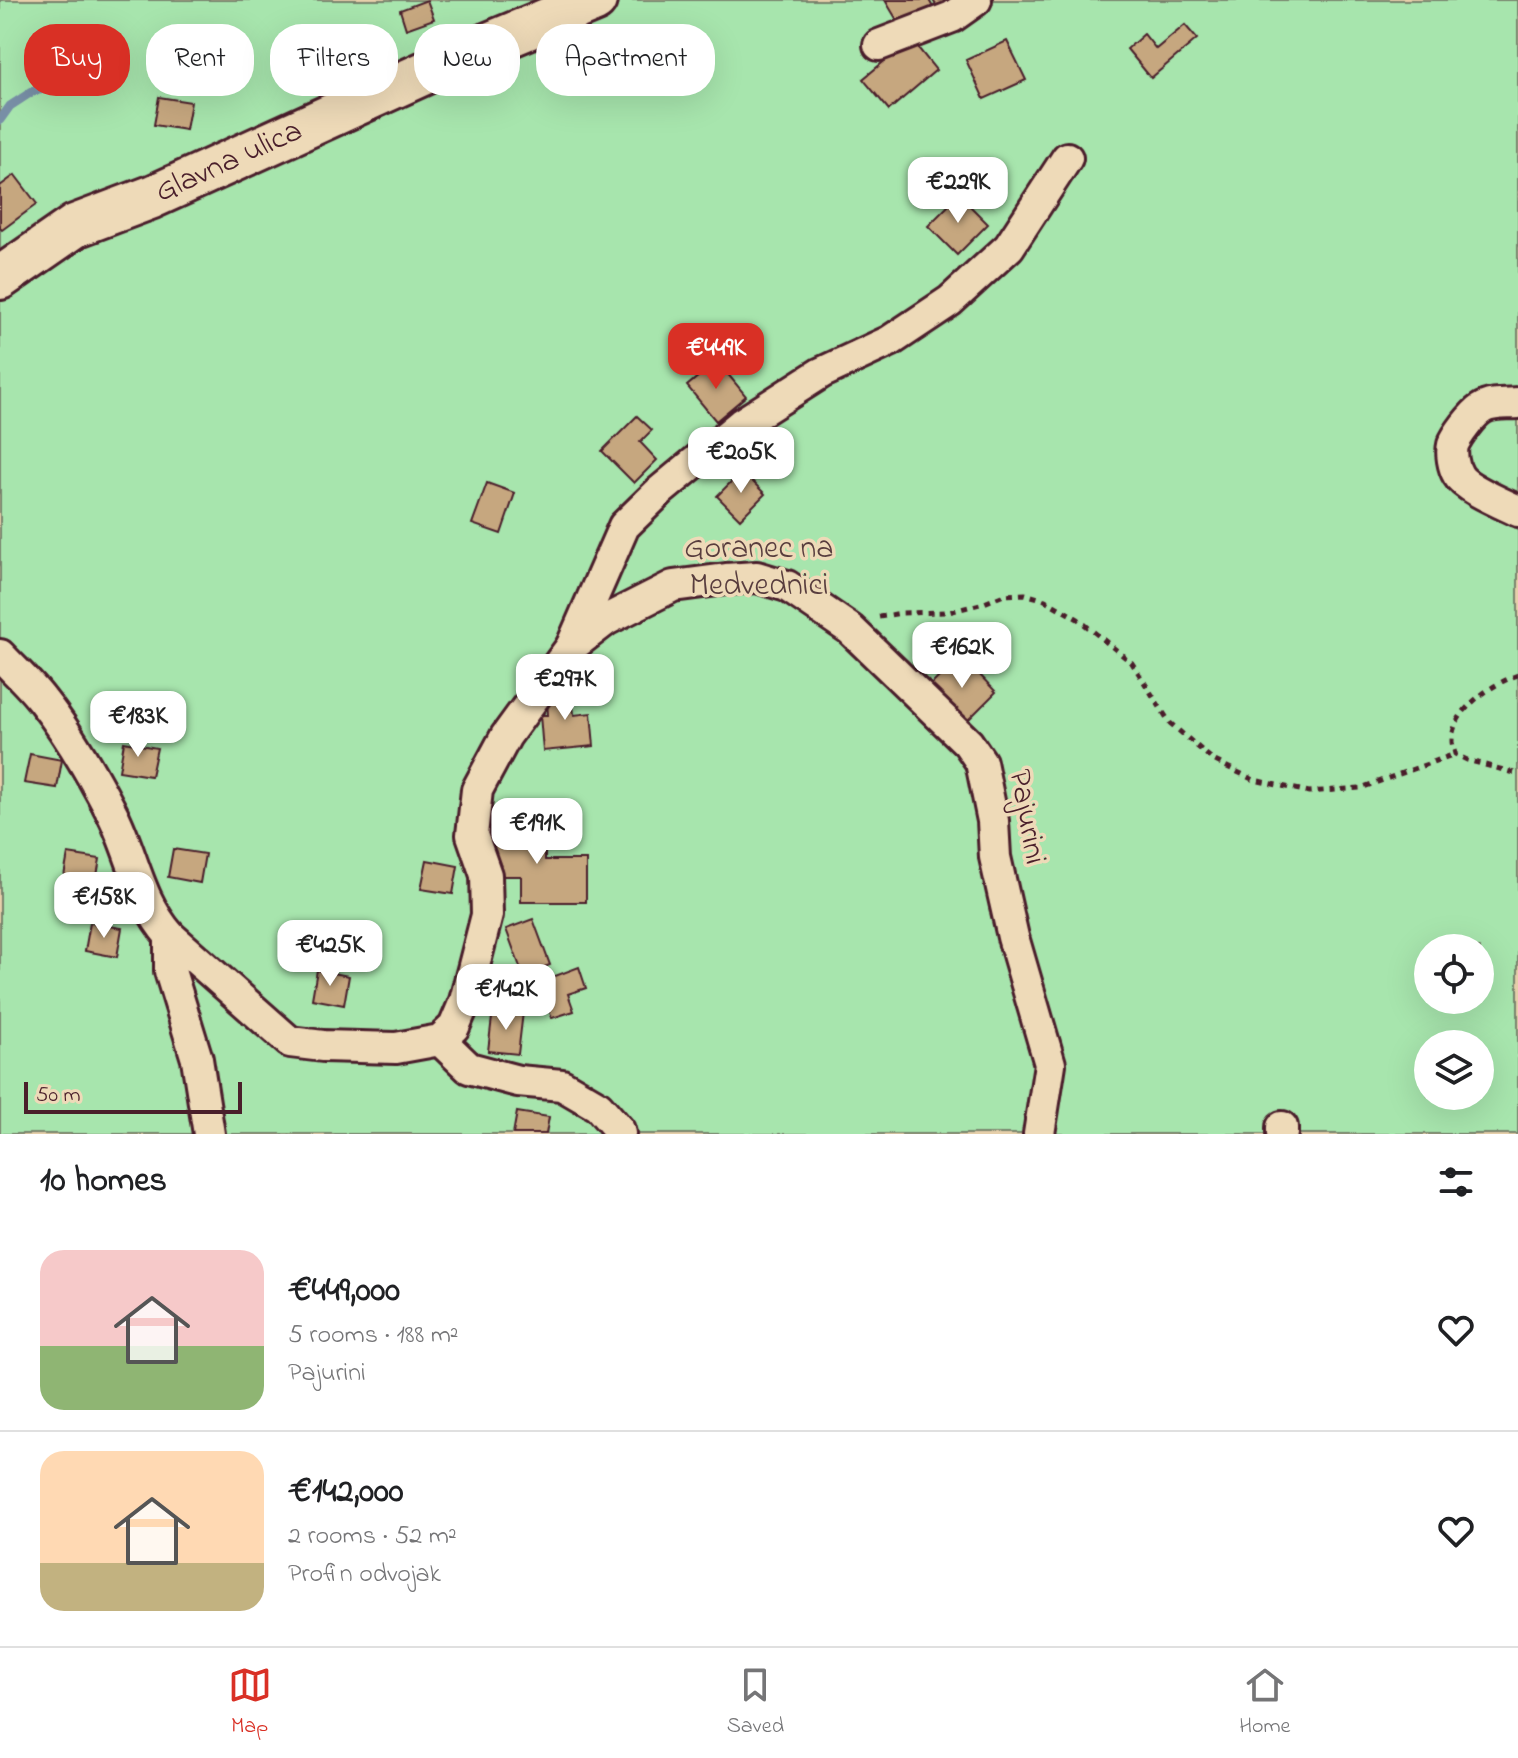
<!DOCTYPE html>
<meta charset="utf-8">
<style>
body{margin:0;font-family:"Indie Flower",sans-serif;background:#f6f6f6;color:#202124;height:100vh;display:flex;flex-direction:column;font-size:30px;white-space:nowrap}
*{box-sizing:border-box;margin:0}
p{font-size:26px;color:#757577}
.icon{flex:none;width:44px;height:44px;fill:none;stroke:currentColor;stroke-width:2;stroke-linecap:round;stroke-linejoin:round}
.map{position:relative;height:1134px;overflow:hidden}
.side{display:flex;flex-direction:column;background:#fff;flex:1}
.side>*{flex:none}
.banner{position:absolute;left:24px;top:24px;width:800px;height:72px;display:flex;gap:16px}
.fabs{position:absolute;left:1414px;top:934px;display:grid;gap:16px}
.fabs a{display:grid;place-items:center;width:80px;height:80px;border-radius:50%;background:#fff;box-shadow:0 8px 32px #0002;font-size:40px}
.scale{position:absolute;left:24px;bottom:20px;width:218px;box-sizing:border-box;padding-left:8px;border:4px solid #4a1f2b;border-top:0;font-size:22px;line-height:28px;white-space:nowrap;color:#4a1f2b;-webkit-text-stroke:6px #eedab8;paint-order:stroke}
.price{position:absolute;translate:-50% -68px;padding:0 18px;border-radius:16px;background:#fff;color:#222;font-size:26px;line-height:52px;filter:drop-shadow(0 2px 4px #0008)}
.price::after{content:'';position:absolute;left:50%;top:48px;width:24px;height:18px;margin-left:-12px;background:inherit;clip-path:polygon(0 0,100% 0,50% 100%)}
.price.active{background:#d93025;color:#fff}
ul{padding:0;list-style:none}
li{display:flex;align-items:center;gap:24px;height:200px;padding:0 40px}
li+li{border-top:2px solid #e0e0e0}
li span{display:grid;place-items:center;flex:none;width:224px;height:160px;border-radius:24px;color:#555}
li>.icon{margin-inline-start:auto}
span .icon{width:96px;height:96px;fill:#fffc;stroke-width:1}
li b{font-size:34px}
h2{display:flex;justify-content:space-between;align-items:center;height:96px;padding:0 40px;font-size:34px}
.pill{padding:0 28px;border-radius:32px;background:#fff;box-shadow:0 8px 32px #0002;font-size:28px;line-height:72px}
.pill.active{background:#d93025;color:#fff}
.tabs{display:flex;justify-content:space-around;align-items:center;height:112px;border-top:2px solid #e0e0e0;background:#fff;font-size:22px;color:#757577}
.tabs a{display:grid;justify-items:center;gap:4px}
.tabs .active{color:#d93025}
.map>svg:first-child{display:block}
</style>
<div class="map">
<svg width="1518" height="1134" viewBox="0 0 1518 1134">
<rect width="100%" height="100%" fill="#e6cfaa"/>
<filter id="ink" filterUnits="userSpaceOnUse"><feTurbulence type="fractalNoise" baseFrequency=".0125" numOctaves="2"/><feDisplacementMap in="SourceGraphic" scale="16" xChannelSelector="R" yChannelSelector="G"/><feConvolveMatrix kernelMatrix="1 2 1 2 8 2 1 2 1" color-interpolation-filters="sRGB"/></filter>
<g filter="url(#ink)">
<!-- green -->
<path fill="#a7e5ad" stroke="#78826c" stroke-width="2" fill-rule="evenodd" d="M0,0H1518V1134H0ZM1428,948H1480V1000H1428ZM1428,1044H1480V1096H1428Z"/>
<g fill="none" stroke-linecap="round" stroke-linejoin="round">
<!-- stream -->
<polyline stroke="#788fa6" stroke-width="9" points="0,120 10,106 33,91 115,77"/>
</g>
<!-- building -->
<g fill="#c6a77f" stroke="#4a1f2b" stroke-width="2">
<polygon points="427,0 434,19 406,29 400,10"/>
<polygon points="885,0 929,0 936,13 904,32"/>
<polygon points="933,0 969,0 942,16"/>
<polygon points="1185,25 1197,39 1151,78 1127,49 1144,34 1156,49"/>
<polygon points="911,39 936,70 889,110 863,79"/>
<polygon points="1007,41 1026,80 984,99 966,60"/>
<polygon points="159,97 191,102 186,130 154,125"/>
<polygon points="15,175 37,204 2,230 0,228 0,186"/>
<polygon points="959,195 988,224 957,255 928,226"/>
<polygon points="717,361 746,396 716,421 687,386"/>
<polygon points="637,416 652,430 640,442 657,460 634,483 602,451"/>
<polygon points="742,471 765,494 740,519 717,496"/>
<polygon points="487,483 515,493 501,534 472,524"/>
<polygon points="961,655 996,692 964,724 928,688"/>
<polygon points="571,684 574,715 591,713 594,746 543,751 540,715 548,715 546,686"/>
<polygon points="124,742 157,748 151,776 119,771"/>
<polygon points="30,754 62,760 57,788 24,783"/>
<polygon points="494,825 545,825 545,860 586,860 586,902 521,902 521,876 494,876"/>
<polygon points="173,849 205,854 200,883 168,877"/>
<polygon points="68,854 100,859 95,887 63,882"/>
<polygon points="427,860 458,866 453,894 421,889"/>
<polygon points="533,919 550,965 523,975 506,929"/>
<polygon points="90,923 122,928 117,957 85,951"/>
<polygon points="579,967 586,988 568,994 574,1011 552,1018 539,982"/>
<polygon points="317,970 349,976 344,1005 312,999"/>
<polygon points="493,1009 523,1012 518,1054 488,1051"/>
<polygon points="517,1112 549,1117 546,1134 513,1134"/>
</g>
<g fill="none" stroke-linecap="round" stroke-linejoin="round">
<defs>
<g id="minor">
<polyline points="879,45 952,17 976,0"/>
<path d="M1518,403C1506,404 1491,402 1481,409C1472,415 1457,435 1453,445C1451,453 1453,467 1458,475C1465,488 1504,504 1518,511"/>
<polyline points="572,645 624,526 660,491 741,424 821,373 890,341 950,301 1009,247 1067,158"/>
<path d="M0,655C14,670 30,684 42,700C69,734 93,776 113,815C133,855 139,901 170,936L290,1042L323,1046L396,1048L440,1040L454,1027L465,1001L487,915L486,875L472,835L477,790L506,736L571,647L606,620L673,586L726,579L757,577L787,586L850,629L968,743L981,762L993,821L995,857L1013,937L1050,1064L1039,1134"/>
<polyline points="170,936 170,971 197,1059 209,1134"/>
<polyline points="440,1040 469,1068 518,1081 562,1085 598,1106 619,1130 620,1134"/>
<polyline points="1282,1134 1282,1127"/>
</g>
<g id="secondary">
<path id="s1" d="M0,278L75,226L152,197L484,46L595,0"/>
</g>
</defs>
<!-- minor casing -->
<use href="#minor" stroke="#4a1f2b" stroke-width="36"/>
<!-- secondary casing -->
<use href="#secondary" stroke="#4a1f2b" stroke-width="48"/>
<!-- path -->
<g stroke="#4a1f2b" stroke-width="5" stroke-dasharray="6 6" stroke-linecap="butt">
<polyline points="879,617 901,613 949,612 984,603 1004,595 1025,594 1045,600 1078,619 1132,663 1170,723 1213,760 1254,780 1309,792 1361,788 1455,754"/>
<path d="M1518,675C1492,684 1452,710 1452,741C1452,745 1454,749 1455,754L1467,760L1518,774"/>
</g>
<!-- minor -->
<use href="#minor" stroke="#eedab8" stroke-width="30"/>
<!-- secondary -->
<use href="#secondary" stroke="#eedab8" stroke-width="42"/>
</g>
</g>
<g text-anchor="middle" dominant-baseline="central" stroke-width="7" stroke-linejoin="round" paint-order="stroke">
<!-- street labels -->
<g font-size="32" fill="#4a1f2b" stroke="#eedab8">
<text stroke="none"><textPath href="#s1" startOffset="258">Glavna ulica</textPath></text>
<text transform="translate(1026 817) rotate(80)">Pajurini</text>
</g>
<!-- park labels -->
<g font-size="32" fill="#583d3e" stroke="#eedab8">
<text x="759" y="549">Goranec na<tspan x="759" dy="37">Medvednici</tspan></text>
</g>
</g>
</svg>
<div class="fabs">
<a><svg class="icon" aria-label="locate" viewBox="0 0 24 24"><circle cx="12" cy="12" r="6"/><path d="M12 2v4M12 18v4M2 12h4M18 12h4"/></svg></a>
<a><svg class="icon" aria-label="layers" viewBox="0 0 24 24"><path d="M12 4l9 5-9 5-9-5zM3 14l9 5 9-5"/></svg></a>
</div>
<div class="scale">50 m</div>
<b class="price" style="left:958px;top:225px">€229K</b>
<b class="price active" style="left:716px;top:391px">€449K</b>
<b class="price" style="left:741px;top:495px">€205K</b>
<b class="price" style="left:962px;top:690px">€162K</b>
<b class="price" style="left:565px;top:722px">€297K</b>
<b class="price" style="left:138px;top:759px">€183K</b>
<b class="price" style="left:537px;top:866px">€191K</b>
<b class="price" style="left:104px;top:940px">€158K</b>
<b class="price" style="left:330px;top:988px">€425K</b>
<b class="price" style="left:506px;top:1032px">€142K</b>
<div class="banner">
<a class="pill active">Buy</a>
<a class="pill">Rent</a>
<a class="pill">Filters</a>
<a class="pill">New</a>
<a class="pill">Apartment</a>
</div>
</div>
<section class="side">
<h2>10 homes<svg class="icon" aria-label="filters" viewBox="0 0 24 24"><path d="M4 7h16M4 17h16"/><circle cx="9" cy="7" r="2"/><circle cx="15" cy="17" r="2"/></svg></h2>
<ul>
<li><span style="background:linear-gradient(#f6c9c9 60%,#8fb573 0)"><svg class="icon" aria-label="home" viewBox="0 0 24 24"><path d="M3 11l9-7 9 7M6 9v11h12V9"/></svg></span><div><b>€449,000</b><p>5 rooms · 188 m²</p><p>Pajurini</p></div><svg class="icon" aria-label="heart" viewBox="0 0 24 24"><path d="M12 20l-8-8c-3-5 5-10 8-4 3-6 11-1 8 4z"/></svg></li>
<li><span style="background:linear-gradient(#ffd9b3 70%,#c2b280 0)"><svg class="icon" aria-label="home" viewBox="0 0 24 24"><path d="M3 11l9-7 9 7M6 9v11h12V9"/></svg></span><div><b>€142,000</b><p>2 rooms · 52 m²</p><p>Profin odvojak</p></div><svg class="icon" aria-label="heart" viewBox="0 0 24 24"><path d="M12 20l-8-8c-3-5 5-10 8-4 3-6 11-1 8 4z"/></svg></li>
</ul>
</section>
<nav class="tabs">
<a class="active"><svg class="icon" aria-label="map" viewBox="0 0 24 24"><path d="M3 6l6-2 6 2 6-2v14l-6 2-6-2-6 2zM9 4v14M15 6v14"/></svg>Map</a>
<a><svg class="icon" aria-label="saved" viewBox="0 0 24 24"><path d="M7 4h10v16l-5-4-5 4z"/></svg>Saved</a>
<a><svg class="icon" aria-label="home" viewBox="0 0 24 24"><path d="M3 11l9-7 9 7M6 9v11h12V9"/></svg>Home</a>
</nav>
